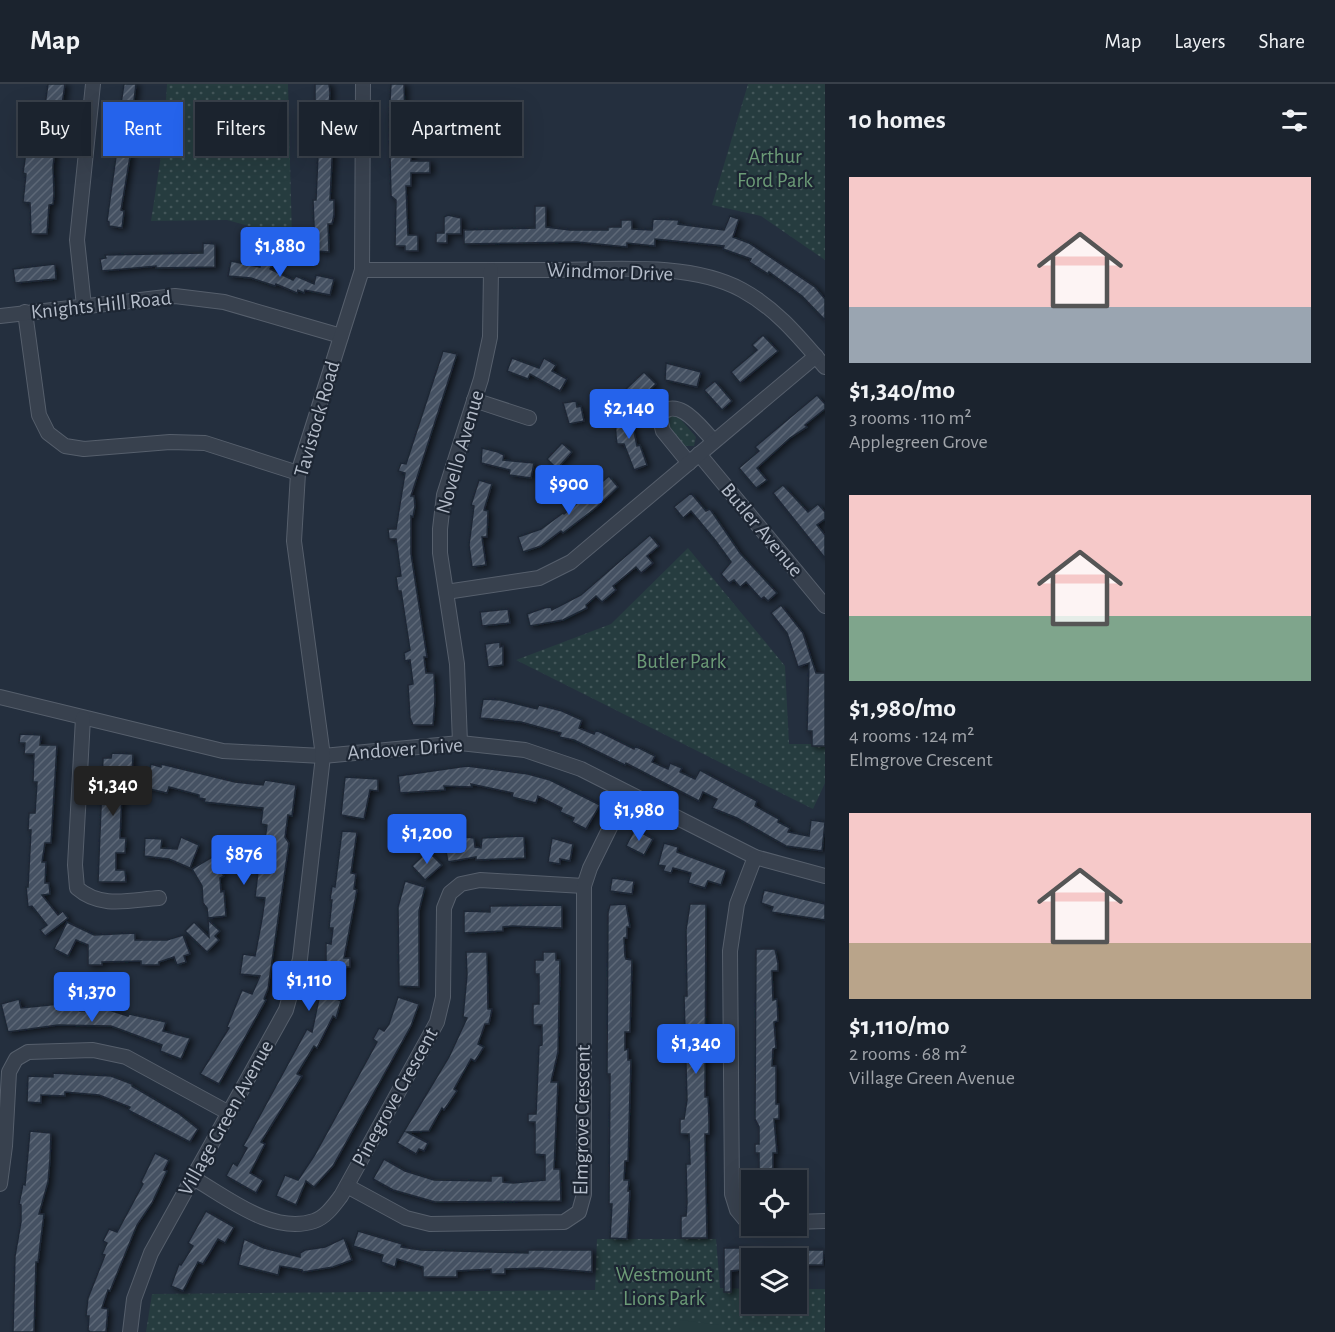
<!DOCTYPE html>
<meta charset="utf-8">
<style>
body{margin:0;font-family:"Alegreya Sans",sans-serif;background:#242b36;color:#f1f3f6;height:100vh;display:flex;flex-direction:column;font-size:22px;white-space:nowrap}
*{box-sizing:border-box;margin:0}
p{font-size:20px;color:#a0a4aa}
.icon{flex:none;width:33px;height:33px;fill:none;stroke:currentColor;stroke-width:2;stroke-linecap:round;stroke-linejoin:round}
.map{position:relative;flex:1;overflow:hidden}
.panel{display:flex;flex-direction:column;background:#1b232e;width:510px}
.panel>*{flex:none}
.hud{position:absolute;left:18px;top:18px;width:570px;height:54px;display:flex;gap:12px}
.controls{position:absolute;left:741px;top:1086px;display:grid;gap:12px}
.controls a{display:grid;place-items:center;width:66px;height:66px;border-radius:0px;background:#1b232e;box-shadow:0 6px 24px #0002,0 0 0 2px #39404a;font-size:30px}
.price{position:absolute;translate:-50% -51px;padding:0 14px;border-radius:6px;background:#2563eb;color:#fff;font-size:20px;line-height:39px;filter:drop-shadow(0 2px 3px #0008)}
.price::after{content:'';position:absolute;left:50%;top:36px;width:18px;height:14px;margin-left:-9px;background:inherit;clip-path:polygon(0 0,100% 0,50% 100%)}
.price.selected{background:#222;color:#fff}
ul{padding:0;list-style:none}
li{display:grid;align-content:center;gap:12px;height:318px;padding:0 24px}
li span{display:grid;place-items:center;height:186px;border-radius:0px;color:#555}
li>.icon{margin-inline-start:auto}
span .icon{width:108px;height:108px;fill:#fffc;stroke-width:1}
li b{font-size:26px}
h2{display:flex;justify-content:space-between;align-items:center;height:72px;padding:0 24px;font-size:26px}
.tag{padding:0 21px;border-radius:0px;background:#1b232e;box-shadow:0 6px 24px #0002,0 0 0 2px #39404a;font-size:21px;line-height:54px}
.tag.selected{background:#2563eb;color:#fff}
header{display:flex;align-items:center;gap:36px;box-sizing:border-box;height:84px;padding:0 30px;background:#1b232e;border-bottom:2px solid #39404a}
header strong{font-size:28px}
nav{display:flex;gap:33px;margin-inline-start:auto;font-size:21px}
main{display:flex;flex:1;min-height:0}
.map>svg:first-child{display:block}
</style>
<header>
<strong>Map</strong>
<nav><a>Map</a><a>Layers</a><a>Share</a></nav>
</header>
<main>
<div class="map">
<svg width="825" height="1248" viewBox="0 0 825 1248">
<defs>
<pattern id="grass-dots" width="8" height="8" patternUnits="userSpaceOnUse" patternTransform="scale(1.5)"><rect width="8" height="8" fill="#263c3f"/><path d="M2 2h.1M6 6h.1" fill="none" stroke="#435659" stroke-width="1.8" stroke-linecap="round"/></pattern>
<pattern id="building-hatch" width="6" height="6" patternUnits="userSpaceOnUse" patternTransform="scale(1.5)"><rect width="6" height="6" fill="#455162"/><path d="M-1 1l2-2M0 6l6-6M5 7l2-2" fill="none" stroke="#5d6877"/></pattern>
<filter id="shadow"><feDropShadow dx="3.5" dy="2" stdDeviation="3" flood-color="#0009"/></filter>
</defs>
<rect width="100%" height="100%" fill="#242f3e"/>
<!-- grass -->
<g fill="url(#grass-dots)">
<polygon points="167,0 288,0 292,154 227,136 151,137 163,59"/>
<polygon points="748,0 825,0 825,176 761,132 712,121"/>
<polygon points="669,330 678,332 696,353 694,362 685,362 666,340"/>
<polygon points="688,464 785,582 789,660 825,660 825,699 813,725 516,576 611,540"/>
<polygon points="597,1155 716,1155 720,1204 751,1205 752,1220 796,1220 797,1205 825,1205 825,1248 146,1248 152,1210 595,1206"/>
</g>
<!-- garden -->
<polygon fill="#263c3f" points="681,1236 719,1241 727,1248 675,1248 675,1243"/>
<!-- building -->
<g fill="url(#building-hatch)" stroke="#1f2835" stroke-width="1.5" filter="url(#shadow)">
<polygon points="48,0 65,0 53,82 54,110 53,120 49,121 47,150 31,150 30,119 23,118 26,90 23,89 26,68 38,70"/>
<polygon points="124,0 136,0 128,66 131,67 121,126 124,127 122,144 109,142 109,138 107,137 119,51 118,43 115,42 117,32 119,33"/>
<polygon points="315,0 329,0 330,9 328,38 331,38 331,57 333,57 330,116 334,116 334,131 332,140 328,140 329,168 315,167 313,116 316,116 319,49 315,49"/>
<polygon points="391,0 404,0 405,35 408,35 408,63 412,63 411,77 430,77 430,89 411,89 411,102 406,102 408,151 418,151 418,167 405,167 405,162 395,162 396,116 391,112 389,32"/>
<polygon points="535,122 546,122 546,143 570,146 608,146 608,143 621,143 621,136 632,136 632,145 652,146 653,135 679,136 678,140 724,146 730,132 739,135 733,153 749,159 815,203 825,215 825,236 802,212 769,188 768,190 749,178 751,175 723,165 724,162 655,155 655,162 627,159 627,163 577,158 464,160 464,146 535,144"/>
<polygon points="448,131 461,134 461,150 447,150 447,159 436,159 436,149 444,149 444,133"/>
<polygon points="203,159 215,160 215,183 156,184 156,182 102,187 100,175 106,174 105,171 203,169"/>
<polygon points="231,177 260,183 261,178 272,181 270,185 293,196 296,192 314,200 316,191 334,195 330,211 305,206 304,209 298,206 297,209 276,200 275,202 251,194 228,192"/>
<polygon points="55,180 56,195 15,199 13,185"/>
<polygon points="763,251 778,267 740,299 731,288 757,266 752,261"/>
<polygon points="443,267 457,270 411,412 414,412 415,422 413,433 411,432 411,470 427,573 424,573 426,589 434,589 435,616 433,641 413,641 410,634 408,601 413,600 410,576 405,577 404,569 410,566 401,507 398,507 396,493 401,492 396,455 389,455 388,445 396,445 405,389 398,387 401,379 406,380"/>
<polygon points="512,274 539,284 544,274 556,281 552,287 567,295 560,307 530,290 528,295 507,287"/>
<polygon points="666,279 701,288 697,303 665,296"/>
<polygon points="644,288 656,300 637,318 625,306"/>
<polygon points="715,297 732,317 722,326 704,306"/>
<polygon points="817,311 825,320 825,325 805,341 807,343 790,354 757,384 767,396 756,404 739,384 759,367 755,363"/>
<polygon points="576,317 577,323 581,322 584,337 569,340 563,319"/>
<polygon points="630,329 637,362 640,361 647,381 634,386 624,360 617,360 616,352 615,331"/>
<polygon points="562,359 572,368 557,385 547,375"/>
<polygon points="482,364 498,368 504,371 503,376 534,379 531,394 509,391 510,386 481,379"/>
<polygon points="609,392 618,403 597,423 563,449 561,447 541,462 523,468 518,453 541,445 563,429 564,430"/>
<polygon points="479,396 492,400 484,426 488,427 487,453 482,453 486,481 472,483 469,461 474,422 471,421"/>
<polygon points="783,401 808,428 818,420 825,428 825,435 817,441 825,451 825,474 773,409"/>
<polygon points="691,409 706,427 710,425 740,469 777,509 768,517 764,513 761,515 746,498 740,503 734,496 729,499 721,490 731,478 715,456 691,427 683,434 674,423"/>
<polygon points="650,451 659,462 647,472 653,479 641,489 636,483 613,502 616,506 602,518 596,512 586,521 587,524 563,536 530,542 527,530 544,524 551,523 552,526 581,511"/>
<polygon points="781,521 803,549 816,589 825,589 825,662 812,662 812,647 807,647 809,579 798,583 787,549 771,529"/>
<polygon points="508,525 510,539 482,542 480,528"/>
<polygon points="500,558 500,563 503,562 503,581 488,583 485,560"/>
<polygon points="483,615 501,616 537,625 539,621 562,627 582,636 579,644 594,650 596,646 634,665 635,662 655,672 652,678 668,685 670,679 682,684 680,688 695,695 700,686 757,717 755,722 779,735 778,738 790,744 788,748 809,752 811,736 825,738 822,767 786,762 737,734 712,724 717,715 703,708 699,717 626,679 625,681 574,656 559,653 561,649 521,638 480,634"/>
<polygon points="20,650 41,651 40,661 57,661 51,759 45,759 42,778 46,778 45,799 49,799 50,810 42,811 58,831 63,827 68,834 45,852 40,846 47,841 32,822 28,823 26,803 28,803 31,746 28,746 29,729 35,729 37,698 33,698 34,670 24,670 25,659 19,659"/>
<polygon points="112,669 133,670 132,690 123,690 120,754 126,754 125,769 116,769 116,786 125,786 126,798 98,798 103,674 111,674"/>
<polygon points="151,680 161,683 161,680 235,698 263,701 265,696 296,701 292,732 288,731 285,753 289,759 268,905 264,915 266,916 219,1000 200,990 229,944 227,943 242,906 252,910 260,892 240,890 243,870 255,872 262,835 265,814 255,813 258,788 254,788 257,768 263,769 267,741 261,740 263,724 204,718 205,715 199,714 199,711 169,703 167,709 145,704"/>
<polygon points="467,682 528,690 550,696 600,721 586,745 572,738 574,734 560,728 562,724 538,712 536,719 512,713 513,709 471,700 472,703 444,702 445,706 400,709 398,692"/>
<polygon points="345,693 378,695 378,707 370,706 364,735 341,731"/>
<polygon points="635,745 653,755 644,771 626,762"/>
<polygon points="342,747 357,748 351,789 356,790 354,805 357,806 344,874 350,874 350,883 346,883 337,915 341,917 336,934 333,932 317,964 314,962 297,990 302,992 261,1058 265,1060 250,1089 263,1096 256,1109 226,1092 233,1079 237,1082 247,1064 243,1062 246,1057 307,945 312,948 326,881 326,859 331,860 333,844 329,844 332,816 330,816 332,802 335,803"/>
<polygon points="524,752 525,774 476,776 476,773 448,778 444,757 466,753 474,754 475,763 481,764 482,754"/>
<polygon points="181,753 199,761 190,784 169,775 144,772 145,754 162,755 161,764 177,765"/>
<polygon points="552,754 573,760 570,777 560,775 560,780 548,778"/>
<polygon points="664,759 678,763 677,768 726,786 721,801 708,797 705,804 688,799 691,789 673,784 671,789 663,787 665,782 658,781"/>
<polygon points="428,767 442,781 425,796 412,782"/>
<polygon points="212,773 224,792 220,794 221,808 224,807 226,832 208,834 207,824 203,819 202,802 192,785"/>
<polygon points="612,794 634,797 632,810 610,807"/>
<polygon points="405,797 425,803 419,827 419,903 399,902 398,823"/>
<polygon points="764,806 825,820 825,836 771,828 773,823 761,819"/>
<polygon points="626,820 630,843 627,843 627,854 624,854 625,872 626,875 632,876 630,948 625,948 625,966 628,965 628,976 631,976 628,1077 625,1077 624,1096 629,1096 628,1107 630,1107 627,1155 610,1154 612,1120 609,1120 610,990 607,990 608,828 610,821"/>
<polygon points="690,820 706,820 705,1013 708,1013 709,1036 709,1050 705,1050 707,1154 681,1154 681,1132 686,1132 687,1119 686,1080 690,1080 689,1050 680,1050 680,1035 684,1035 687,1016 684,912 687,912 686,846"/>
<polygon points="562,821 562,844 512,842 503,843 503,847 464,849 464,827 490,828 490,822"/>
<polygon points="208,836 220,847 215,852 219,856 207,868 185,847 194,838 209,853"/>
<polygon points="67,838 94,851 135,849 135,856 167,856 183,851 190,870 184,872 186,878 177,881 174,873 159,878 159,881 141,881 141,877 102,878 102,881 88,881 88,861 76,856 68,872 54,865"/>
<polygon points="756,865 775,865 778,879 778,887 772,887 773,916 777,915 778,937 774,938 776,964 773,965 772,982 776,982 776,1020 779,1020 779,1035 774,1035 777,1069 773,1069 773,1093 759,1094 759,1069 755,1069 755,1060 759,1060 759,1043 755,1035"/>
<polygon points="466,868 487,868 488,925 492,925 489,940 485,940 478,960 484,963 475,977 471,975 454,1005 457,1007 444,1026 442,1024 429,1047 407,1048 428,1059 424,1067 419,1065 416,1070 397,1059 449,973 467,934 463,933 467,891"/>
<polygon points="543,868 556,868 556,876 560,876 558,968 551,998 558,998 554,1085 560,1085 561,1117 435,1118 393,1106 373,1095 384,1075 405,1087 434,1096 491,1097 491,1092 503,1092 503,1098 513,1099 545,1096 545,1071 535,1070 535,1038 528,1038 528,1030 536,1030 539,962 542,961 542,941 533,941 533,920 539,920 539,890 535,890 535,876 543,876"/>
<polygon points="398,913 419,920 411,942 333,1082 314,1103 306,1097 296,1121 276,1112 285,1091 298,1096 314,1072 377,958 373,955 379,944 384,947 389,940"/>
<polygon points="19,915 21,924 79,918 80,927 96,926 96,921 106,921 106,925 128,932 129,930 166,938 163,947 190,954 181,975 160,967 162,961 111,942 58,941 8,948 1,920"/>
<polygon points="53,989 111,992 132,1000 132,1002 178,1029 198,1045 190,1058 128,1026 130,1023 99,1011 65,1008 65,1012 41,1011 41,1019 27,1018 28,992 53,993"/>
<polygon points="30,1047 51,1049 50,1076 48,1098 39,1130 44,1130 38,1178 36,1178 34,1248 13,1248 15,1172 21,1138 21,1121 19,1120 23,1100 25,1101"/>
<polygon points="155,1069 169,1076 164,1086 167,1087 152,1119 137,1141 110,1207 108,1206 102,1224 108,1225 106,1248 90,1248 88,1246 89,1232 86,1232 88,1214 105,1171 102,1170 107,1159 103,1157 109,1145 117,1148 143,1100 141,1098"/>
<polygon points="206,1127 234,1143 225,1159 218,1155 203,1180 198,1178 183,1207 171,1202 179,1180 181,1181 193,1162 188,1159"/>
<polygon points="358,1147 402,1160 401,1163 421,1166 528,1169 528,1166 592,1166 592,1188 540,1184 505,1185 505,1190 491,1190 491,1185 457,1187 457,1193 423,1193 423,1183 397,1175 395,1183 381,1178 383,1171 353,1162"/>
<polygon points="344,1154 352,1176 333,1183 303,1188 302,1186 280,1182 278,1191 238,1181 244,1155 264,1164 300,1173 300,1169 305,1166 325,1163"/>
<polygon points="724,1164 746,1164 746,1168 752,1168 752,1185 731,1187 731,1208 724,1208"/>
<polygon points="765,1166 824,1166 823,1181 796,1181 796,1174 765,1174"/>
</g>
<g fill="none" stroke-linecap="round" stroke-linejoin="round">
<defs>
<g id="minor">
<path d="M362,186C424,186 486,186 549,186C608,186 689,177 742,206C777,225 800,254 825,283"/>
<polyline points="84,222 77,156 93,0"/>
<polyline points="25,228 39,331 48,349 65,362 84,365 170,358 205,359 298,389"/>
<polyline points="0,232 175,212 224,218 341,252"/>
<polyline points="474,316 529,334"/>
<polyline points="699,370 825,522"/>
<path d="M689,379L663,347L659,331C679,311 700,343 714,357"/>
<polyline points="446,508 539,494 571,478 816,272"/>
<polyline points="0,613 223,667 323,672 460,659 525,666 581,685 755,773 825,792"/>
<path d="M83,634L75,781L77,804C101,825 130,816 159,814"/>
<polyline points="460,659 457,580 440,469 440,445 444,411 481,295 490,253 491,186"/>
<path d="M193,1094C227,1113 272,1151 314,1137C326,1133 334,1121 341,1112L437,938L443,913L444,824L450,809L461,800L480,796L584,802"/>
<polyline points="0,1100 5,1062 9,988 16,975 28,968 93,966 126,973 229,1029"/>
<polyline points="347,1102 406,1134 430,1140 564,1138 579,1128 584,1110 584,802 590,784 627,709"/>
<polyline points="752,1138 747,1138 737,1126 732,1110 730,867 737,820 755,773"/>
<polyline points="796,1138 825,1137"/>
<polyline points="130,1248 134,1215 151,1169 286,926 300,875 323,672 294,457 298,389 362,186 363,0"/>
</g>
</defs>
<!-- minor casing -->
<use href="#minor" stroke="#565f6c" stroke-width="16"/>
<!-- minor -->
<use href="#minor" stroke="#38414e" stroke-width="14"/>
</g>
<g text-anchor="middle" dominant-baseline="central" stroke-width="4.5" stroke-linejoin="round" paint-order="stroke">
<!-- park labels -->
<g font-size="21" fill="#6b9a76" stroke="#1d2633">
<text x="775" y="72">Arthur<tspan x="775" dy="24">Ford Park</tspan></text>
<text x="681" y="577">Butler Park</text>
<text x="664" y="1190">Westmount<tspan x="664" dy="24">Lions Park</tspan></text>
</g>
<!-- street labels -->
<g font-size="21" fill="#b4bcc9" stroke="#1d2633">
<text transform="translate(610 188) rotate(2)">Windmor Drive</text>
<text transform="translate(101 221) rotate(-6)">Knights Hill Road</text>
<text transform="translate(317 335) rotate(-74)">Tavistock Road</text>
<text transform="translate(460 368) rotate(-74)">Novello Avenue</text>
<text transform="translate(762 446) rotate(50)">Butler Avenue</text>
<text transform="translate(405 665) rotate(-4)">Andover Drive</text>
<text transform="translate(395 1013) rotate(-61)">Pinegrove Crescent</text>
<text transform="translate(226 1034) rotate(-61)">Village Green Avenue</text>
<text transform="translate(582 1036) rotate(-89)">Elmgrove Crescent</text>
</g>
</g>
</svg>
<div class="controls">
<a><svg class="icon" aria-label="locate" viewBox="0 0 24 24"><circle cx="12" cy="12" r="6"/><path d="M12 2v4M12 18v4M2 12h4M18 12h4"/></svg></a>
<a><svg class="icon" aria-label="layers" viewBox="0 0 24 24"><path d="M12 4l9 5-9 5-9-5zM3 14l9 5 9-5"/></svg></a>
</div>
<b class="price" style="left:280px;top:194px">$1,880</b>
<b class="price" style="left:629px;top:356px">$2,140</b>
<b class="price" style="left:569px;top:432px">$900</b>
<b class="price selected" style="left:113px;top:733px">$1,340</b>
<b class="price" style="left:639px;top:758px">$1,980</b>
<b class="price" style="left:427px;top:781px">$1,200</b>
<b class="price" style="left:244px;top:802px">$876</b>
<b class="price" style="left:309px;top:928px">$1,110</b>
<b class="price" style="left:92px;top:939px">$1,370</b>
<b class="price" style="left:696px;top:991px">$1,340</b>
<div class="hud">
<a class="tag">Buy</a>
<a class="tag selected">Rent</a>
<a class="tag">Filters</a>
<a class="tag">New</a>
<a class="tag">Apartment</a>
</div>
</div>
<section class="panel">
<h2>10 homes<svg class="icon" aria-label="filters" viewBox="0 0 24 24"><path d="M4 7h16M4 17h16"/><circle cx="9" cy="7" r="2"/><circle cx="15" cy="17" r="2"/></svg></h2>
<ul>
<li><span style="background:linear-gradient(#f6c9c9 70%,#9aa5b1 0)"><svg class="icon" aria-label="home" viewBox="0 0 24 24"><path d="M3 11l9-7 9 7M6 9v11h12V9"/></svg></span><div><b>$1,340/mo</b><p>3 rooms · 110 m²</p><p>Applegreen Grove</p></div></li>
<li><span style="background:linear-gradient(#f6c9c9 65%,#7fa58c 0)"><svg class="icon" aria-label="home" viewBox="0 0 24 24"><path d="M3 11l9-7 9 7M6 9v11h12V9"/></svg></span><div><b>$1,980/mo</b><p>4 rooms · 124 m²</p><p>Elmgrove Crescent</p></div></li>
<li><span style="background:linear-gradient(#f6c9c9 70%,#b9a48a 0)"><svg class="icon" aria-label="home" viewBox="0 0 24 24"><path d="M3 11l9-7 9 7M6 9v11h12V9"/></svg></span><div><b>$1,110/mo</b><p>2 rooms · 68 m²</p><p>Village Green Avenue</p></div></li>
</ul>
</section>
</main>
